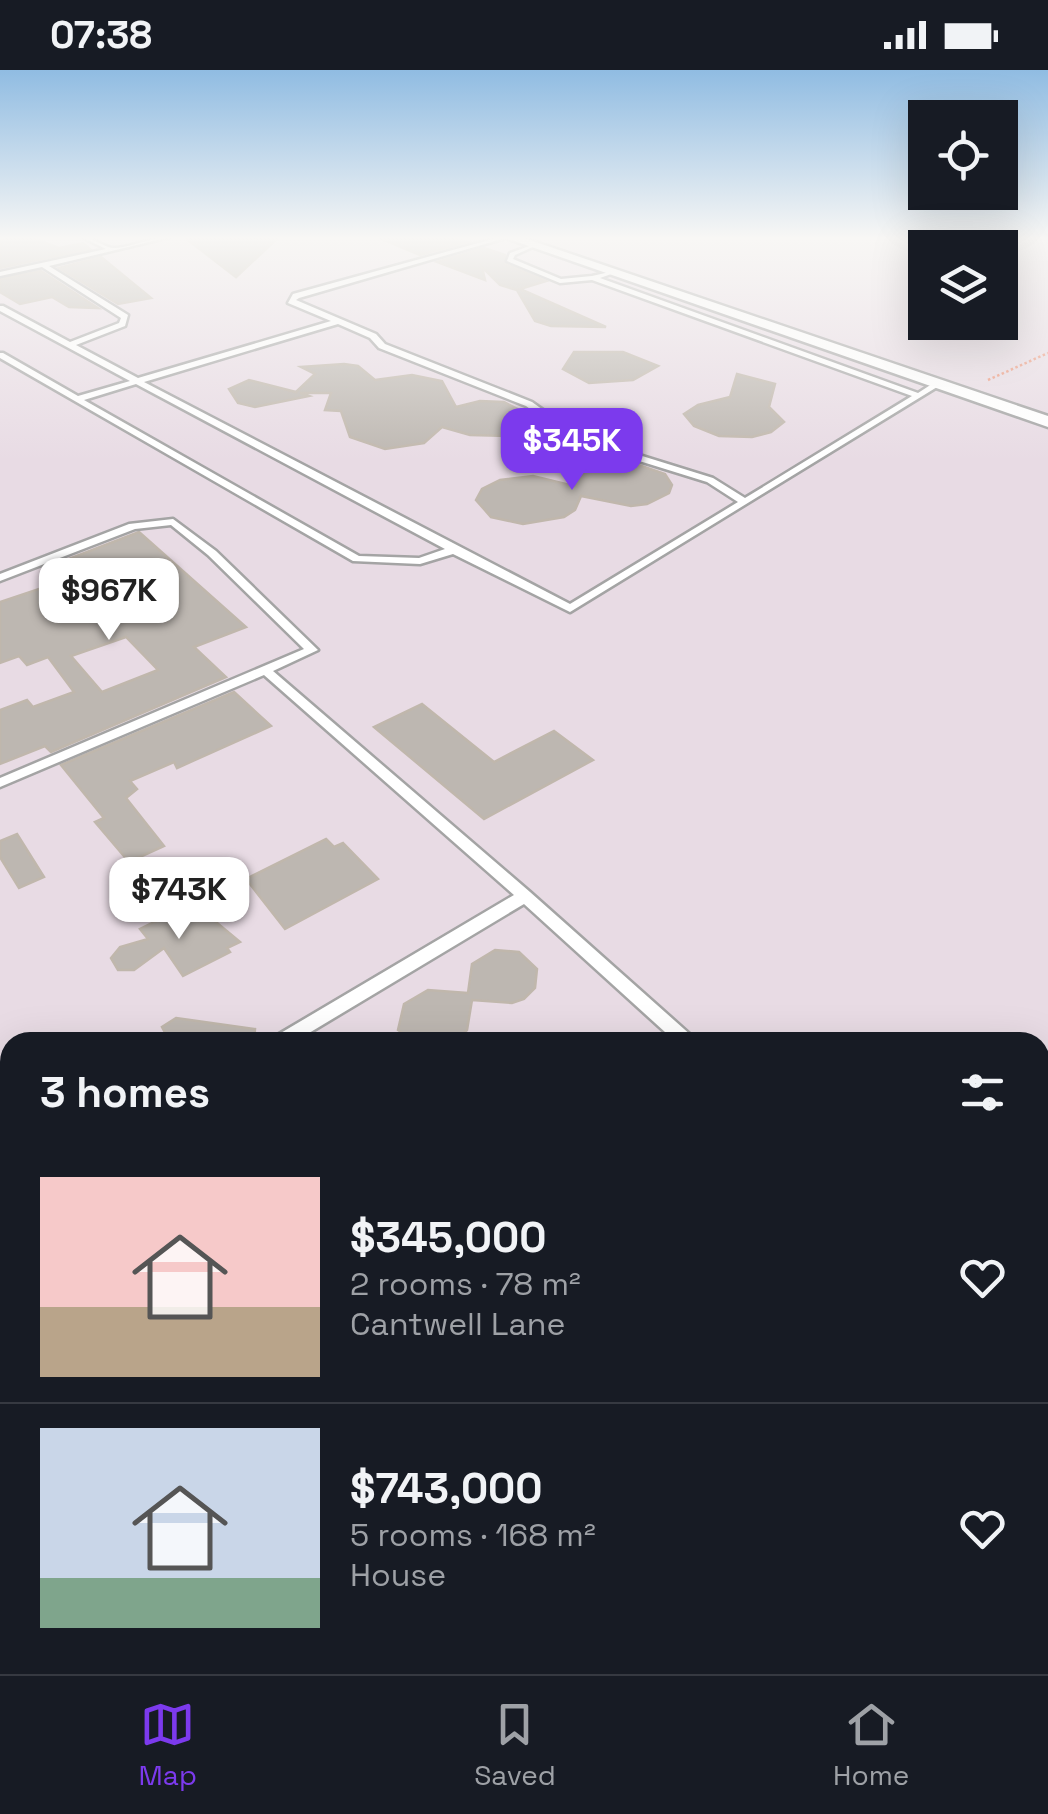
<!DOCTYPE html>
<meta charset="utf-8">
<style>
body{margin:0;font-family:"Space Grotesk",sans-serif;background:#20242c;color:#f1f3f6;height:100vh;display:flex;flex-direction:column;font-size:38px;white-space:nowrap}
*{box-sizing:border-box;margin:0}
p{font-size:32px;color:#9ea1a6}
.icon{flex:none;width:55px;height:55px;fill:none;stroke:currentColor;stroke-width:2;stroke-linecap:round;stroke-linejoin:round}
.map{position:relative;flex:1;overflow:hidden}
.side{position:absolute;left:0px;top:962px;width:1050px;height:642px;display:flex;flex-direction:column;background:#171b24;border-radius:30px 30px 0 0;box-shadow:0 10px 40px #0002}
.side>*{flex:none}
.tools{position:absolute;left:908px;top:30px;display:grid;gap:20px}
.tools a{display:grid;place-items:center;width:110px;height:110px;border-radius:0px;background:#171b24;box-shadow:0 10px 40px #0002;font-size:50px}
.price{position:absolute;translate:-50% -85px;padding:0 22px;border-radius:20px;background:#fff;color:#222;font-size:32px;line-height:65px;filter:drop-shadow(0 2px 5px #0008)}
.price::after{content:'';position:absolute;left:50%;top:60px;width:30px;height:22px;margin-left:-15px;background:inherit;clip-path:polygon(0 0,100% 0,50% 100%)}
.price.on{background:#7c3aed;color:#fff}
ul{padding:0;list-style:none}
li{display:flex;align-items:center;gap:30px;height:250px;padding:0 40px}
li+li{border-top:2px solid #363941}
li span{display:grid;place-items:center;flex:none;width:280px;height:200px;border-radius:0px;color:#555}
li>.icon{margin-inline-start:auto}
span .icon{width:120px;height:120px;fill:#fffc;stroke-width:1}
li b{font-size:42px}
h2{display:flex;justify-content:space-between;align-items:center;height:120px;padding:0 40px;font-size:42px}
.status{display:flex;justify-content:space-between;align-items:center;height:70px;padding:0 50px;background:#171b24;direction:ltr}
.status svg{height:28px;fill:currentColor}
.dock{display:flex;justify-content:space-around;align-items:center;height:140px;border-top:2px solid #363941;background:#171b24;font-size:28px;color:#9ea1a6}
.dock a{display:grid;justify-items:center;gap:5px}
.dock .on{color:#7c3aed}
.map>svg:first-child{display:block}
</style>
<div class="status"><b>07:38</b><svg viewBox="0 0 49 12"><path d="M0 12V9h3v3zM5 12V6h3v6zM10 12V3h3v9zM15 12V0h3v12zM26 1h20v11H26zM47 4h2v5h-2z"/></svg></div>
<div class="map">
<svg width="1048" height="1604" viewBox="0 0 1048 1604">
<rect width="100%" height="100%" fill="#f0eee8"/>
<!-- industrial -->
<path fill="#e8dbe4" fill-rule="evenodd" d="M0,167H1048V1604H0ZM925,178H1000V252H925ZM10,972H1040V1595H10Z"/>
<!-- building -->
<g fill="#bdb7b1" stroke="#c0b7ac" stroke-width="2.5" fill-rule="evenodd">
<polygon points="16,167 31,167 59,178 83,173 90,179 0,198 0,170"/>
<polygon points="184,167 279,167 236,207"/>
<polygon points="377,167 449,167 467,172 420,185"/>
<polygon points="484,178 505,185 506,194 546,211 520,219 606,257 551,256 535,251 517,220 500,215 482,197 485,210 437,192"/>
<polygon points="101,187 151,228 118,234 59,198"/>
<polygon points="41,201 98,238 69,237 52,227 20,234 0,222 0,209"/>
<polygon points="574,282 623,282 658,296 633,310 589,313 563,299"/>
<polygon points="344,294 358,296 375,310 412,305 442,311 456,337 480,331 504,332 535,348 530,356 508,366 470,365 442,357 424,373 385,379 350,367 341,341 325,340 331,323 300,323 309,326 255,337 238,333 229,319 249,310 296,322 315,304 301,297"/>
<polygon points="737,304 775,314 769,337 784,352 771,362 752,367 719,366 694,356 684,344 698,335 730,327"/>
<polygon points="617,392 633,393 665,404 672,415 669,423 647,434 631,436 581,426 575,440 564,447 523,454 491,447 476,430 482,419 500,410 533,406 574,416 580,404 589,398"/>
<path d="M139,462L246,557L194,577L226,607L51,682L45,676L0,694V640L27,630L33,637L74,622L48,587L27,595L19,586L0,593V532L69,509L57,497L75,491L71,488ZM126,567L158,600L102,622L71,586Z"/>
<polygon points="234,622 271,656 177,698 174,692 130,711 137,719 126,728 164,776 129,792 95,752 104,748 61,695"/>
<polygon points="422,634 494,692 554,661 593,690 484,749 374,657"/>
<polygon points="17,764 44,807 19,818 0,787 0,771"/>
<polygon points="326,769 334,777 343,773 378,809 285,859 246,809"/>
<polygon points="193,833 240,872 227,878 230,882 183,906 164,878 134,900 118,900 111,888 120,877 148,869 140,859"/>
<polygon points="495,880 519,882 537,899 535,918 524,929 512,933 472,930 467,960 454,972 416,972 398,960 404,934 428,920 468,923 472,894"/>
<polygon points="176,948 255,959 254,972 170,972 162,957"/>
</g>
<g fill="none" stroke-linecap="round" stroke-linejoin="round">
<defs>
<g id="lane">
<path d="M82,167C94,167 102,177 113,178C126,179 152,167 170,167L49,196L128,245L125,256L76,275L138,308L331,251L288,233L293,224L500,167H509L299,228L296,230L376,264L385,274L532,332L581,367L713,408L745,428L912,326L592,210L560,213L507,191L510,183L535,174V176L515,185L513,189L561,209L592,206L614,201V203L600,208L918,323L935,312L942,314L570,542L453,484L420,494L353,491L0,288V283H3L78,326L130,311L0,241V236H3L70,272L119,253L121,248L42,197L0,206V202L106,179ZM338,254L370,268L379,278L526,336L575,371L707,412L738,432L570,534L144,312ZM136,314L445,479L419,488L359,486L84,330Z"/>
<polygon points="173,449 216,481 318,580 273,601 530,822 693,967 695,972 676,972 524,834 294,972 272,972 274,967 514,825 264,605 0,717 0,708 304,579 208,485 171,455 135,459 0,511 0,504 129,454"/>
<polygon points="10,1124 10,1143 0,1148 0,1129"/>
<polygon points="0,1580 9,1584 10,1595 14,1595 18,1604 0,1604"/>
<polygon points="510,1595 541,1595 537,1604 506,1604"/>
</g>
<polygon id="street" points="503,167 521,167 1048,346 1048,357"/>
</defs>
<!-- lane casing -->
<use href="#lane" stroke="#a4a4a4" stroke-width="5"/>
<!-- street casing -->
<use href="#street" stroke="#a4a4a4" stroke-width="5"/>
<!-- path -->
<polyline stroke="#ed977c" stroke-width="2.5" stroke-dasharray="2.5 2.5" stroke-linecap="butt" points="988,310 1048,283"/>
<!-- lane -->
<use href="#lane" fill="#fff" fill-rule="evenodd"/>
<!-- street -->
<use href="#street" fill="#fff" fill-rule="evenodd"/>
</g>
<!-- sky -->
<linearGradient id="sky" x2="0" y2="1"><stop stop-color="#90bce2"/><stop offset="0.43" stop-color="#f8f7f5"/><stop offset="1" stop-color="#f8f7f5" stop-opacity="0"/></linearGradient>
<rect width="1048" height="391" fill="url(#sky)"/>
</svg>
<div class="tools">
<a><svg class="icon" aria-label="locate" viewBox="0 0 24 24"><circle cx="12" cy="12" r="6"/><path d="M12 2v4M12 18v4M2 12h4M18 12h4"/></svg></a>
<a><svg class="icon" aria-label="layers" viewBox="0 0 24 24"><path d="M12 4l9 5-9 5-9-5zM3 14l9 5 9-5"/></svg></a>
</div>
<b class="price on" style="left:572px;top:423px">$345K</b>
<b class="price" style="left:109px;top:573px">$967K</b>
<b class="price" style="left:179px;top:872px">$743K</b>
<section class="side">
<h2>3 homes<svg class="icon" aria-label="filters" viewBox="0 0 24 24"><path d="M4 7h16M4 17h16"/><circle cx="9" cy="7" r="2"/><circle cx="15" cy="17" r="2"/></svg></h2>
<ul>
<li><span style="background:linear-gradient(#f6c9c9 65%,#b9a48a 0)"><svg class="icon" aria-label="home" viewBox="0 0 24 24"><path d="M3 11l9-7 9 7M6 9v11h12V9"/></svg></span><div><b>$345,000</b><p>2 rooms · 78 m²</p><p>Cantwell Lane</p></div><svg class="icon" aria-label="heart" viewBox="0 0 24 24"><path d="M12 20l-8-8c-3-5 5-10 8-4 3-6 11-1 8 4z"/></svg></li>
<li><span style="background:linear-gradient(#c9d6e8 75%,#7fa58c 0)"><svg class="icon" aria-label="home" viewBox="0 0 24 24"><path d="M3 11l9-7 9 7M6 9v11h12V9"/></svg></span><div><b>$743,000</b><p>5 rooms · 168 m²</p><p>House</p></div><svg class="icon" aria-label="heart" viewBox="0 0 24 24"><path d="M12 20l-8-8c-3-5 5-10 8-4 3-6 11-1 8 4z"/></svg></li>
</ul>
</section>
</div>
<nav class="dock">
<a class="on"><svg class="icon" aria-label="map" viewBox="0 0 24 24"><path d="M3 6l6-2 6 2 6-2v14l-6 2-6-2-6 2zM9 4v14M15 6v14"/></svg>Map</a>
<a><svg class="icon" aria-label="saved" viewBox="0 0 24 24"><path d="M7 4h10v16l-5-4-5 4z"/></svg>Saved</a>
<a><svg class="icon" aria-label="home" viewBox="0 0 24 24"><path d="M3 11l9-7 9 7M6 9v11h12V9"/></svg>Home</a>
</nav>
